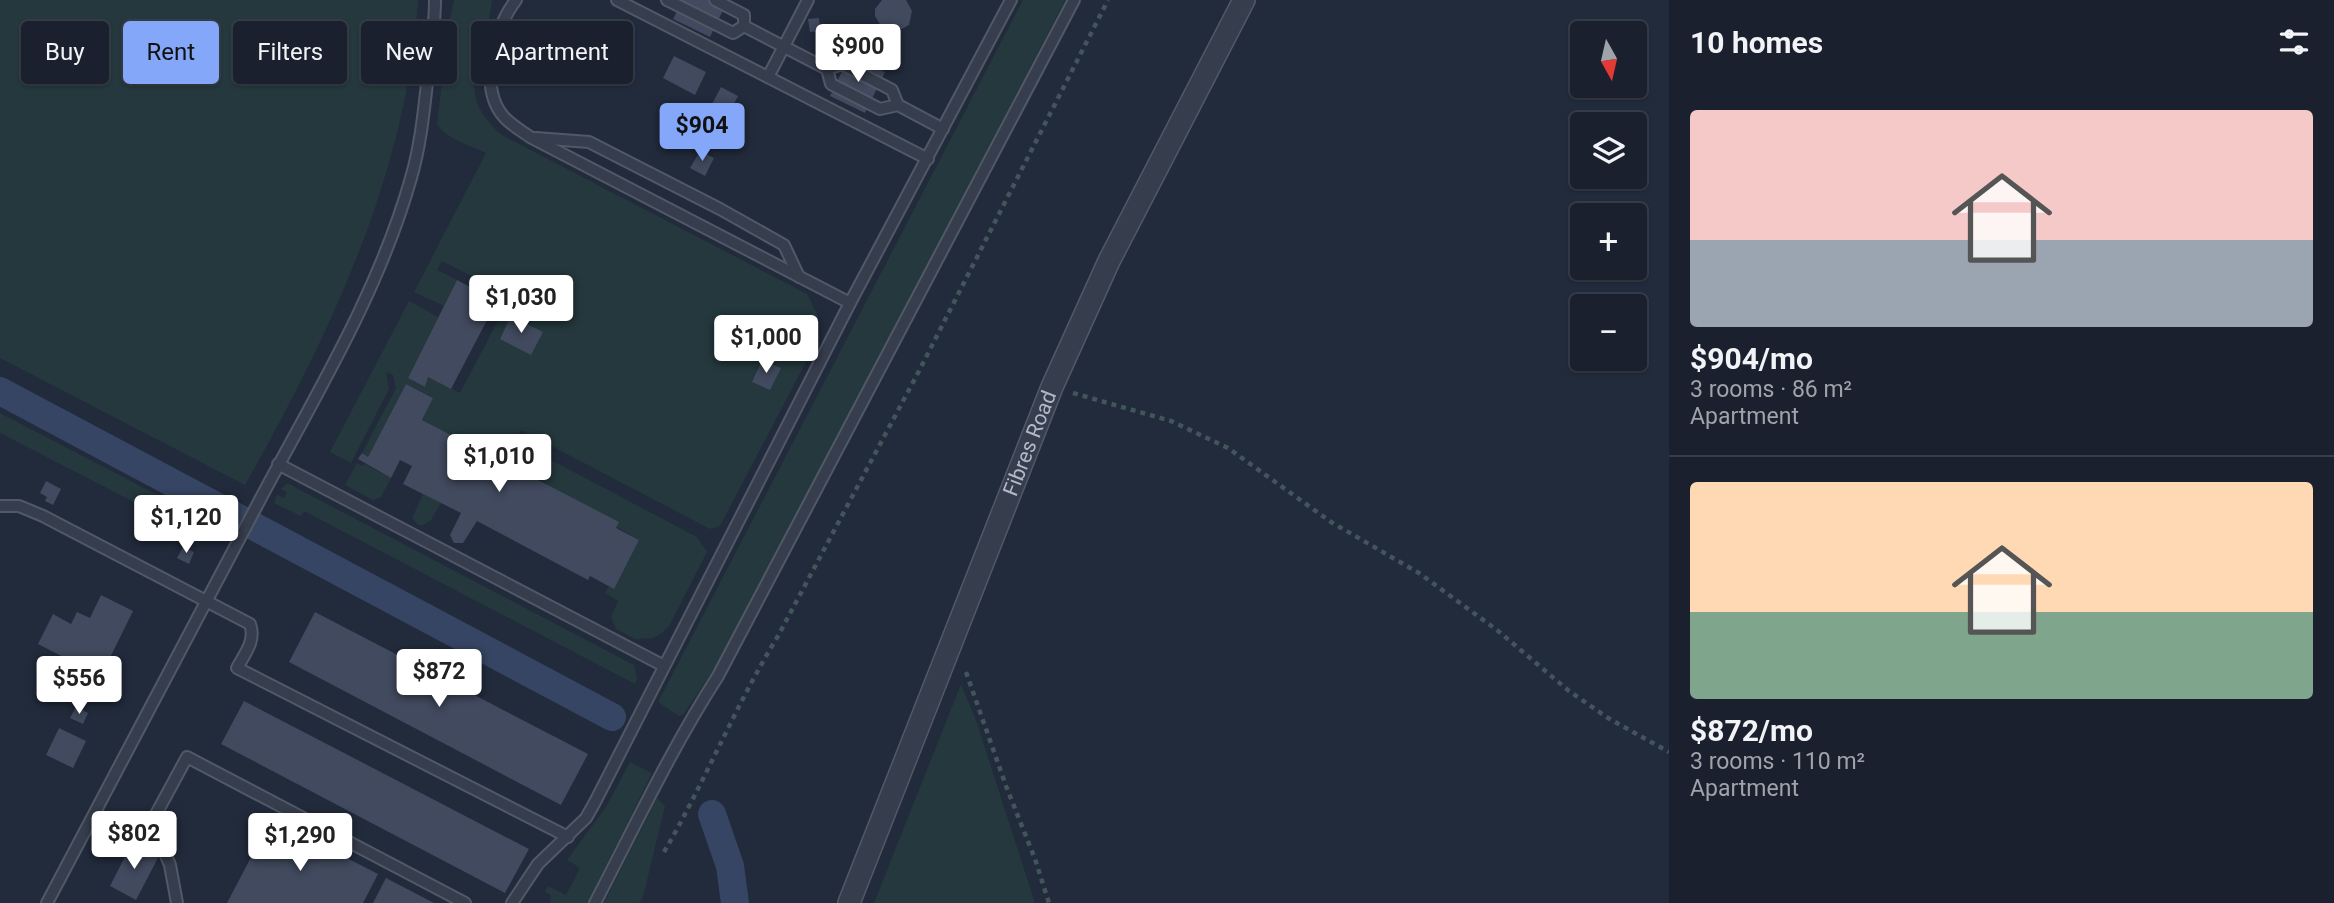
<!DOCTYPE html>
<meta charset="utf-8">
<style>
body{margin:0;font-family:Roboto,sans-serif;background:#272d39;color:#f1f3f6;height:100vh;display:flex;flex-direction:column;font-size:26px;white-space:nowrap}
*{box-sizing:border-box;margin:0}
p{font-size:23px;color:#9fa3aa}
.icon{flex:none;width:38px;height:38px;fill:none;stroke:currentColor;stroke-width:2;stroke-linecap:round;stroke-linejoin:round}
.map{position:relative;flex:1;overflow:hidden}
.sheet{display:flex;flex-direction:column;background:#1a202d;width:665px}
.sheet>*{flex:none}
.hud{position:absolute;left:21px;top:21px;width:665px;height:63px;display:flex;gap:14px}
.needle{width:46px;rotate:172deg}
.buttons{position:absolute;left:1570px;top:21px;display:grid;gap:14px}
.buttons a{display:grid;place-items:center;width:77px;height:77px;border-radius:7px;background:#1a202d;box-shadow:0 2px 5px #0004,0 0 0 2px #383e49;font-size:35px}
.price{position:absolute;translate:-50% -60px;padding:0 16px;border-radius:7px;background:#fff;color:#222;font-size:23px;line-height:46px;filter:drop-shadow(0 2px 4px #0008)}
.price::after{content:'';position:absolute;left:50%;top:42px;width:21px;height:16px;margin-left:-10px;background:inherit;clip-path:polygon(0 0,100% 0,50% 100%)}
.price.on{background:#85a7f9;color:#111}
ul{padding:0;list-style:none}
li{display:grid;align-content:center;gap:14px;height:371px;padding:0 21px}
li+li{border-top:2px solid #383e49}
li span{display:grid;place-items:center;height:217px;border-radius:7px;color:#555}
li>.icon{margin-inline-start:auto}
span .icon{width:126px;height:126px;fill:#fffc;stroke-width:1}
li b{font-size:30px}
h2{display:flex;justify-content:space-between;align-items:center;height:84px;padding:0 21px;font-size:30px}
.chip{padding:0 24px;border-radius:7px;background:#1a202d;box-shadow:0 2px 5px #0004,0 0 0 2px #383e49;font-size:24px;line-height:63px}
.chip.on{background:#85a7f9;color:#111}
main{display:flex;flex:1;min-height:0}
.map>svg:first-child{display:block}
</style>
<main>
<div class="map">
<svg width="1669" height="903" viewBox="0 0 1669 903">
<rect width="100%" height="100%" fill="#222b3c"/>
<!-- green -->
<g fill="#24383d">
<path d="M0,0H418C407,174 329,336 245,485L0,358Z"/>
<path d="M454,0H492C487,53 449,91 502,135L807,294L818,316L817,341L720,526L710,529L521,430L515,441L697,537L707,552L669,626L662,633L653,638L635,639L616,629L611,617L618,601L605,593L609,586L614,588L639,540L536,479L545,462L495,458L422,420L433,397L406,384L368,457L362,453L396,388L393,375L386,372L389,389L351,463L330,452L409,301L438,317L408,378L425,387L428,377L460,393L511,296L442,261L437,270L457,280L444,306L414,292L486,153C470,145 447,140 437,124L449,24Z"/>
<polygon points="1023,0 1065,0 730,646 683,715 679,716 658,702"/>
<polygon points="0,413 221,528 209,533 196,534 0,433"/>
<polygon points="357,463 362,466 364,464 391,478 381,497 373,500 345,485"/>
<polygon points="287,483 634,665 637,679 635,684 304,511 301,516 274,503 277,495 284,498 287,492 281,489"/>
<polygon points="423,494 441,503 431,520 423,525 418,525 412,518"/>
<polygon points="961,684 976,720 1035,903 874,903"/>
<polygon points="630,762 652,773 588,903 550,903 551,895 545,892 548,886 566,895 580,868 567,860 606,807"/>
<polygon points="657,798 665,806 643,897 639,903 604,903"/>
</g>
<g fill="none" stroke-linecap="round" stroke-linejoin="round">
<!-- canal -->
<g stroke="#364563" stroke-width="28">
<polyline points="0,391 612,717"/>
<polyline points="712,814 730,866 735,903"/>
</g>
</g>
<!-- building -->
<g fill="#414a5e">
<polygon points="683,0 728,0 710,37 673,19"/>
<polygon points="882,0 906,0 912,11 909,25 896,32 882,28 875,16 875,9"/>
<polygon points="819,18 820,31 810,32 808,19"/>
<polygon points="850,55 885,72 865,113 830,96"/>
<polygon points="674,56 706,72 695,95 663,78"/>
<polygon points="721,87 738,96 728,115 711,106"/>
<polygon points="700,151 714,158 705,176 690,168"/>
<polygon points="457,280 497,301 451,389 428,377 425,387 408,378"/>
<polygon points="535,287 553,295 542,318 524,309"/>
<polygon points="511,316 543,332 531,355 500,339"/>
<polygon points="762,360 781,368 770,390 752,382"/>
<polygon points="406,384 433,398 422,420 495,458 504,441 545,462 536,479 619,522 616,528 639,540 614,589 590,576 588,580 477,521 463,543 454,543 450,535 461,513 403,484 412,466 400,460 391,478 358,459 362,453 368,457"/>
<polygon points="46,481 61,489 53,505 45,501 47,497 40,493"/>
<polygon points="183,547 194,552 189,564 177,558"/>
<polygon points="101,595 133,611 101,676 98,674 83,704 50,688 65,658 38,644 53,614 71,624 77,612 90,618"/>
<polygon points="315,612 588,754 561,805 289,662"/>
<polygon points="244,701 529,849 505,893 221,744"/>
<polygon points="76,707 88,713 83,724 70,718"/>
<polygon points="59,728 86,741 73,768 46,755"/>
<polygon points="271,819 378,874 363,903 227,903"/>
<polygon points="132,843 159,856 136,900 110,886"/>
<polygon points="386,878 434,903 373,903"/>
</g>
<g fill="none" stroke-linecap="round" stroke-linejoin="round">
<defs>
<g id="lane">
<path d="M516,0C494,28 478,88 504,117C511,125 522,131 530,137L850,303"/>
<polyline points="617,0 928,159"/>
<polyline points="667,0 733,33 744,26"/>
<polyline points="715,0 744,15 744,26"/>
<polyline points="744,26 827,69 842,64 892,90 898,105"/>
<polyline points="827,69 831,84 880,109 898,105 943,129"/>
<polyline points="768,77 808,0"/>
<polyline points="536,138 589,142 720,209 784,245 799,277"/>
<polyline points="278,464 664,666"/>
<path d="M0,506H19L43,516L250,624C256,641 245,653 237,668L568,837"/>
<path d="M47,903C116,773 185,643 253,513C310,404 377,298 411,178C421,144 424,109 428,74C431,49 435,25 435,0"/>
<polyline points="177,903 170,865 156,832 155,816 187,757 465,903"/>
<polyline points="512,903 538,864 586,818 595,802 850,303 1011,0"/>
<path d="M595,903C635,826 671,749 718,676L1074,0"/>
</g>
<g id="street">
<path id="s1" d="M849,903L1052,387L1109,261L1244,0"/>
</g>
</defs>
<!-- lane casing -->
<use href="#lane" stroke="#515867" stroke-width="14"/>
<!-- street casing -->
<use href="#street" stroke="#515867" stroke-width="24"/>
<!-- path -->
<g stroke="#42555a" stroke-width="4.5" stroke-dasharray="5 5" stroke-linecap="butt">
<polyline points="1073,393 1171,421 1228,448 1331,522 1419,573 1497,630 1569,691 1608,718 1669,752"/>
<polyline points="966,672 1006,786 1035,859 1049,903"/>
<path d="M664,852C705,782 735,706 778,636L919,371L1108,0"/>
</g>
<!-- lane -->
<use href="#lane" stroke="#363d4c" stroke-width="10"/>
<!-- street -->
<use href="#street" stroke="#363d4c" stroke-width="21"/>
</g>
<g text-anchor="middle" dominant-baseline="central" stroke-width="5" stroke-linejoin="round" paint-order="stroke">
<!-- street labels -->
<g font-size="21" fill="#b2b8c8" stroke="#1b2231">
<text stroke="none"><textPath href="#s1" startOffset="494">Fibres Road</textPath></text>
</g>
</g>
</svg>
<div class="buttons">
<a><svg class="needle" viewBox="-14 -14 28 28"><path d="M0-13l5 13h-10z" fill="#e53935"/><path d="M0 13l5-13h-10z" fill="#9fa3aa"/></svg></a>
<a><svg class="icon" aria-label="layers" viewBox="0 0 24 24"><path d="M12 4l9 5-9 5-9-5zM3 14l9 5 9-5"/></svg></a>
<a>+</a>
<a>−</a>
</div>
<b class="price" style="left:858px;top:84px">$900</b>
<b class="price on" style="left:702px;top:163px">$904</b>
<b class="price" style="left:521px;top:335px">$1,030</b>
<b class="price" style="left:766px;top:375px">$1,000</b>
<b class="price" style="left:499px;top:494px">$1,010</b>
<b class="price" style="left:186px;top:555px">$1,120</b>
<b class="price" style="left:439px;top:709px">$872</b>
<b class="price" style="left:79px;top:716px">$556</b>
<b class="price" style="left:134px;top:871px">$802</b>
<b class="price" style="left:300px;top:873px">$1,290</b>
<div class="hud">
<a class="chip">Buy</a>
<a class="chip on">Rent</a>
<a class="chip">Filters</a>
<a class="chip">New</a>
<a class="chip">Apartment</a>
</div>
</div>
<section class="sheet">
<h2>10 homes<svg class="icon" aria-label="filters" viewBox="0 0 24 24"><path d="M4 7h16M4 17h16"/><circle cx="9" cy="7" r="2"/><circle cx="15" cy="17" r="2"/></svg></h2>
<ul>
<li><span style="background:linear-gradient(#f6c9c9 60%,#9aa5b1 0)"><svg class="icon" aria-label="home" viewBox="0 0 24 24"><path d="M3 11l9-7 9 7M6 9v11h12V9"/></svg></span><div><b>$904/mo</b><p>3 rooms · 86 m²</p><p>Apartment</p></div></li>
<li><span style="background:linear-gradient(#ffd9b3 60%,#7fa58c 0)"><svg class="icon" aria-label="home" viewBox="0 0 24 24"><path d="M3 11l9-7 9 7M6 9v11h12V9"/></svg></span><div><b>$872/mo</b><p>3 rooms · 110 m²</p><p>Apartment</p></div></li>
</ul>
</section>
</main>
